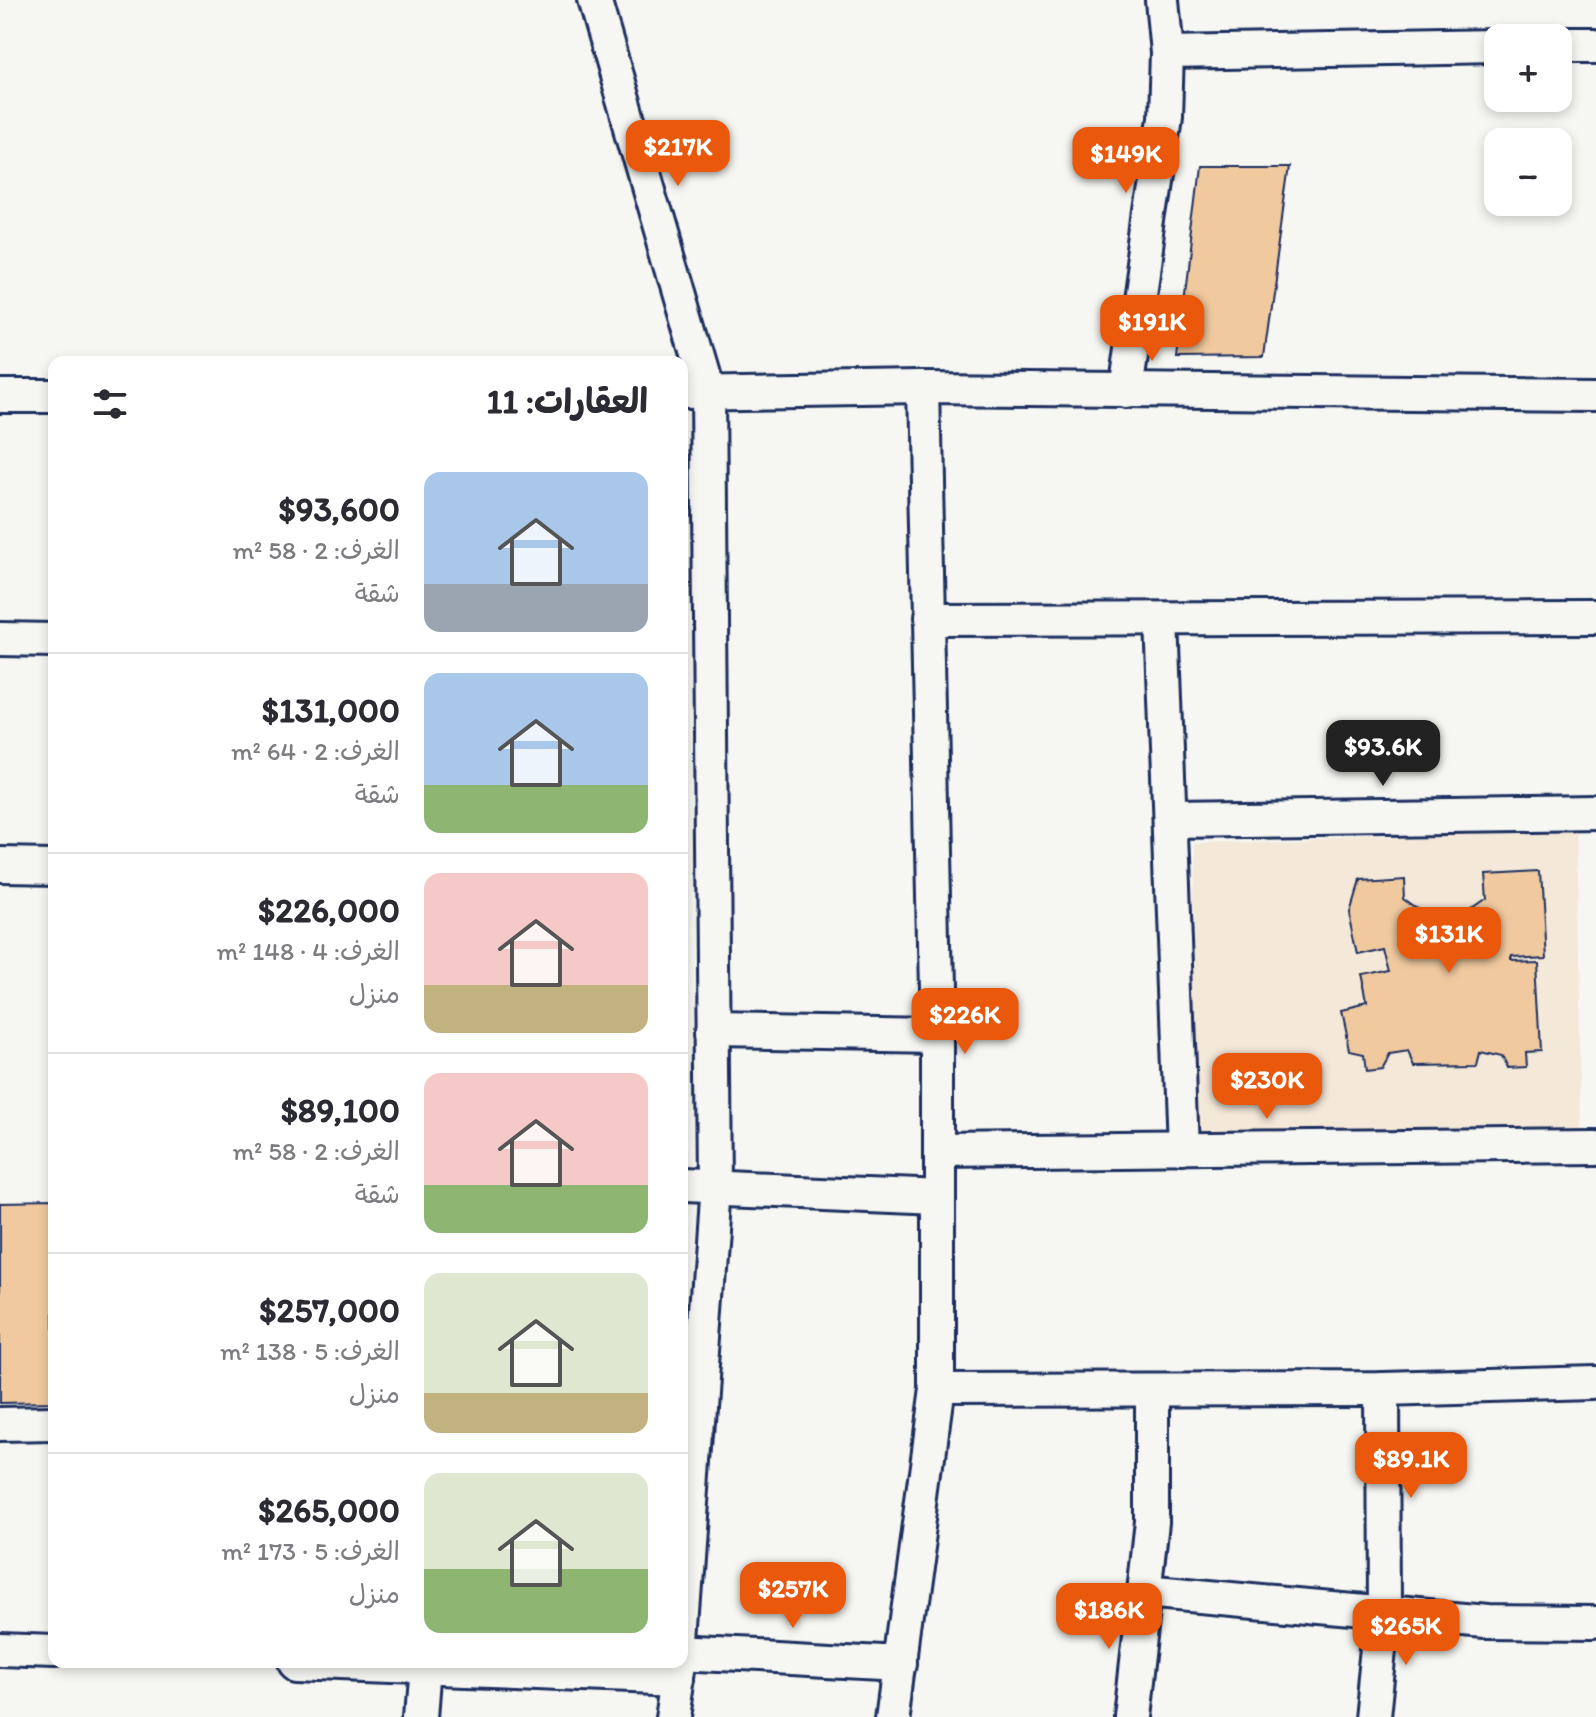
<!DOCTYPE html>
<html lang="ar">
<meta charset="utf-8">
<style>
body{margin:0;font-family:Itim,"Playpen Sans Arabic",sans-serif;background:#f2f2f3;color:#2b2b33;direction:rtl;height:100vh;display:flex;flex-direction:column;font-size:30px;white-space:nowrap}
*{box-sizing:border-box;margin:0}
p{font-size:26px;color:#7c7c81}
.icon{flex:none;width:44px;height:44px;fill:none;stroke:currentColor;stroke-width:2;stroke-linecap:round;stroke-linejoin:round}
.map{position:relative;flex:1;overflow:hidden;direction:ltr}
.sheet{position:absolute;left:48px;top:356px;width:640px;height:1312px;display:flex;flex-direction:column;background:#fff;border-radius:16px;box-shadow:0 4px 12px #0003;direction:rtl}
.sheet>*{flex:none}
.buttons{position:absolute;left:1484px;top:24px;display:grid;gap:16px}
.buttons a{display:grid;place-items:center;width:88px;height:88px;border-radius:16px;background:#fff;box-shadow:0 4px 12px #0003;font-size:40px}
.price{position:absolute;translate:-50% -68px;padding:0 18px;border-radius:16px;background:#ea580c;color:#fff;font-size:26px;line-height:52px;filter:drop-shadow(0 2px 4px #0008)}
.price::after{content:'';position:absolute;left:50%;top:48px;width:24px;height:18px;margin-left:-12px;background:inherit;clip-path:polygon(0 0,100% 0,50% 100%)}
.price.current{background:#222;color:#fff}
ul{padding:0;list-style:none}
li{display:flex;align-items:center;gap:24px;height:200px;padding:0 40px}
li+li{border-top:2px solid #e1e1e2}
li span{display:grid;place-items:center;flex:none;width:224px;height:160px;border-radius:16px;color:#555}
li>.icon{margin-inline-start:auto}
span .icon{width:96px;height:96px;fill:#fffc;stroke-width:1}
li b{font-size:34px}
h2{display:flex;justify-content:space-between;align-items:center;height:96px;padding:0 40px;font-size:34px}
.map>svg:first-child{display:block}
</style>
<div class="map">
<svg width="1596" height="1717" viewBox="0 0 1596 1717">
<rect width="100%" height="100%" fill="#f6f6f2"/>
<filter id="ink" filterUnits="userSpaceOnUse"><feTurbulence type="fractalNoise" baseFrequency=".0125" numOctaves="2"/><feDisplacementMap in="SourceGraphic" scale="16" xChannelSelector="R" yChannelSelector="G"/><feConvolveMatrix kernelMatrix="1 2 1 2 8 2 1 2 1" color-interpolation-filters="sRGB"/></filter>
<g filter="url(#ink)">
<!-- built -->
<polygon fill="#f4e8d9" points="1575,830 1582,1129 1198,1133 1192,842"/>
<!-- building -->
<g fill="#f0c99f" stroke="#1b2f5e" stroke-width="2">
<polygon points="1200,166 1290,166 1264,357 1177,358"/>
<polygon points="1538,871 1543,955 1511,957 1511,961 1537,960 1542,1052 1525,1053 1526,1067 1507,1068 1501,1055 1481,1050 1478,1062 1413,1063 1407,1050 1388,1053 1380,1067 1365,1069 1363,1053 1349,1050 1341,1013 1367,1007 1361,977 1391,971 1385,946 1358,952 1349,909 1358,879 1404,876 1405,897 1431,916 1461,917 1485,900 1483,874"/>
<polygon points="54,1203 54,1402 0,1403 0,1204"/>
</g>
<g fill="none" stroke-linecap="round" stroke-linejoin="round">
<defs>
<g id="minor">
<polyline points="594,0 708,392 715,1186 682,1640"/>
<polyline points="1558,45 1596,45"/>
<polyline points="1167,53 1498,47"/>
<polyline points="1126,391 1165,117 1167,53 1162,0"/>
<polyline points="682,392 923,388 1596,395"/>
<polyline points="0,396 54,396"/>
<polyline points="927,619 1596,617"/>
<polyline points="1162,619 1182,1150"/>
<polyline points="0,639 54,640"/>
<polyline points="1171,819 1596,813"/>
<polyline points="0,866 54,867"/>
<polyline points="713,1031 937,1035"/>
<polyline points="938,1152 1596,1145"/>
<polyline points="682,1186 937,1197"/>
<polyline points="937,1390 1383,1389 1596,1383"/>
<polyline points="0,1424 54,1423"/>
<polyline points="1144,1591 1485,1622 1596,1623"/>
<polyline points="0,1650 54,1652"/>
<polyline points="682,1652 901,1664"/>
<polyline points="294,1662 679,1678"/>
<polyline points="421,1717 425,1667"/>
<polyline points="673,1717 681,1662"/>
<polyline points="893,1717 937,1390 937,1035 923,388"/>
<polyline points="1130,1717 1152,1522 1152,1390"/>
<polyline points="1373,1717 1384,1611 1383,1389"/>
</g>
</defs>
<!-- minor casing -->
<use href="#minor" stroke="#1b2f5e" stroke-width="38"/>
<!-- minor -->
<use href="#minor" stroke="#f6f6f2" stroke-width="32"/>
</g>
</g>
</svg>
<div class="buttons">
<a>+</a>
<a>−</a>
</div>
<b class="price" style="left:678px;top:188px">$217K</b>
<b class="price" style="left:1126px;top:195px">$149K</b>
<b class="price" style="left:1152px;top:363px">$191K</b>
<b class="price current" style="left:1383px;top:788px">$93.6K</b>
<b class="price" style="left:1449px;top:975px">$131K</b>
<b class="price" style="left:965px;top:1056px">$226K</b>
<b class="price" style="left:1267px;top:1121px">$230K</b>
<b class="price" style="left:1411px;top:1500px">$89.1K</b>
<b class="price" style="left:793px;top:1630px">$257K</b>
<b class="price" style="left:1109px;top:1651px">$186K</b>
<b class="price" style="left:1406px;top:1667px">$265K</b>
<section class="sheet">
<h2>العقارات: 11<svg class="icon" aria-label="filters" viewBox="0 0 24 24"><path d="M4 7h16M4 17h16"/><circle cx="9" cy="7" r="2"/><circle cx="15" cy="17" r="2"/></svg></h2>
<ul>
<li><span style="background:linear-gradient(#a9c7e8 70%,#9aa5b1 0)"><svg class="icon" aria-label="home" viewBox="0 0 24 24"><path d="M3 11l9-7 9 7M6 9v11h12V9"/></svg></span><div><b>$93,600</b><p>الغرف: 2 · 58 m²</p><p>شقة</p></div></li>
<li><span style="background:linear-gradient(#a9c7e8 70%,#8fb573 0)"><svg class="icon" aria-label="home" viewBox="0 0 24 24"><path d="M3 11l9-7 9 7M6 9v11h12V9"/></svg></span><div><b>$131,000</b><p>الغرف: 2 · 64 m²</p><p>شقة</p></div></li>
<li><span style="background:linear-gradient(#f6c9c9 70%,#c2b280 0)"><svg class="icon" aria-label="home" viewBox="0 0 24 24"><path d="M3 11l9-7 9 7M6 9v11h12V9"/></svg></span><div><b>$226,000</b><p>الغرف: 4 · 148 m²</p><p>منزل</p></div></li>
<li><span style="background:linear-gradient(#f6c9c9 70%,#8fb573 0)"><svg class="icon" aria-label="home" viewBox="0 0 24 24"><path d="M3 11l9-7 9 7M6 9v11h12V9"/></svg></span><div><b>$89,100</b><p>الغرف: 2 · 58 m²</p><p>شقة</p></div></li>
<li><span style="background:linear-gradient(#dfe7d0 75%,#c2b280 0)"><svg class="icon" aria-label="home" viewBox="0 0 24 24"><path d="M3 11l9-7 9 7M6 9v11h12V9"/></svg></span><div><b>$257,000</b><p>الغرف: 5 · 138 m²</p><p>منزل</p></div></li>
<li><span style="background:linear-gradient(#dfe7d0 60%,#8fb573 0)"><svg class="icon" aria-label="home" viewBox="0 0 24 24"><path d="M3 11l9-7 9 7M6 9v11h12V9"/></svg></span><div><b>$265,000</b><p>الغرف: 5 · 173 m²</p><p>منزل</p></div></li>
</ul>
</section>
</div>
